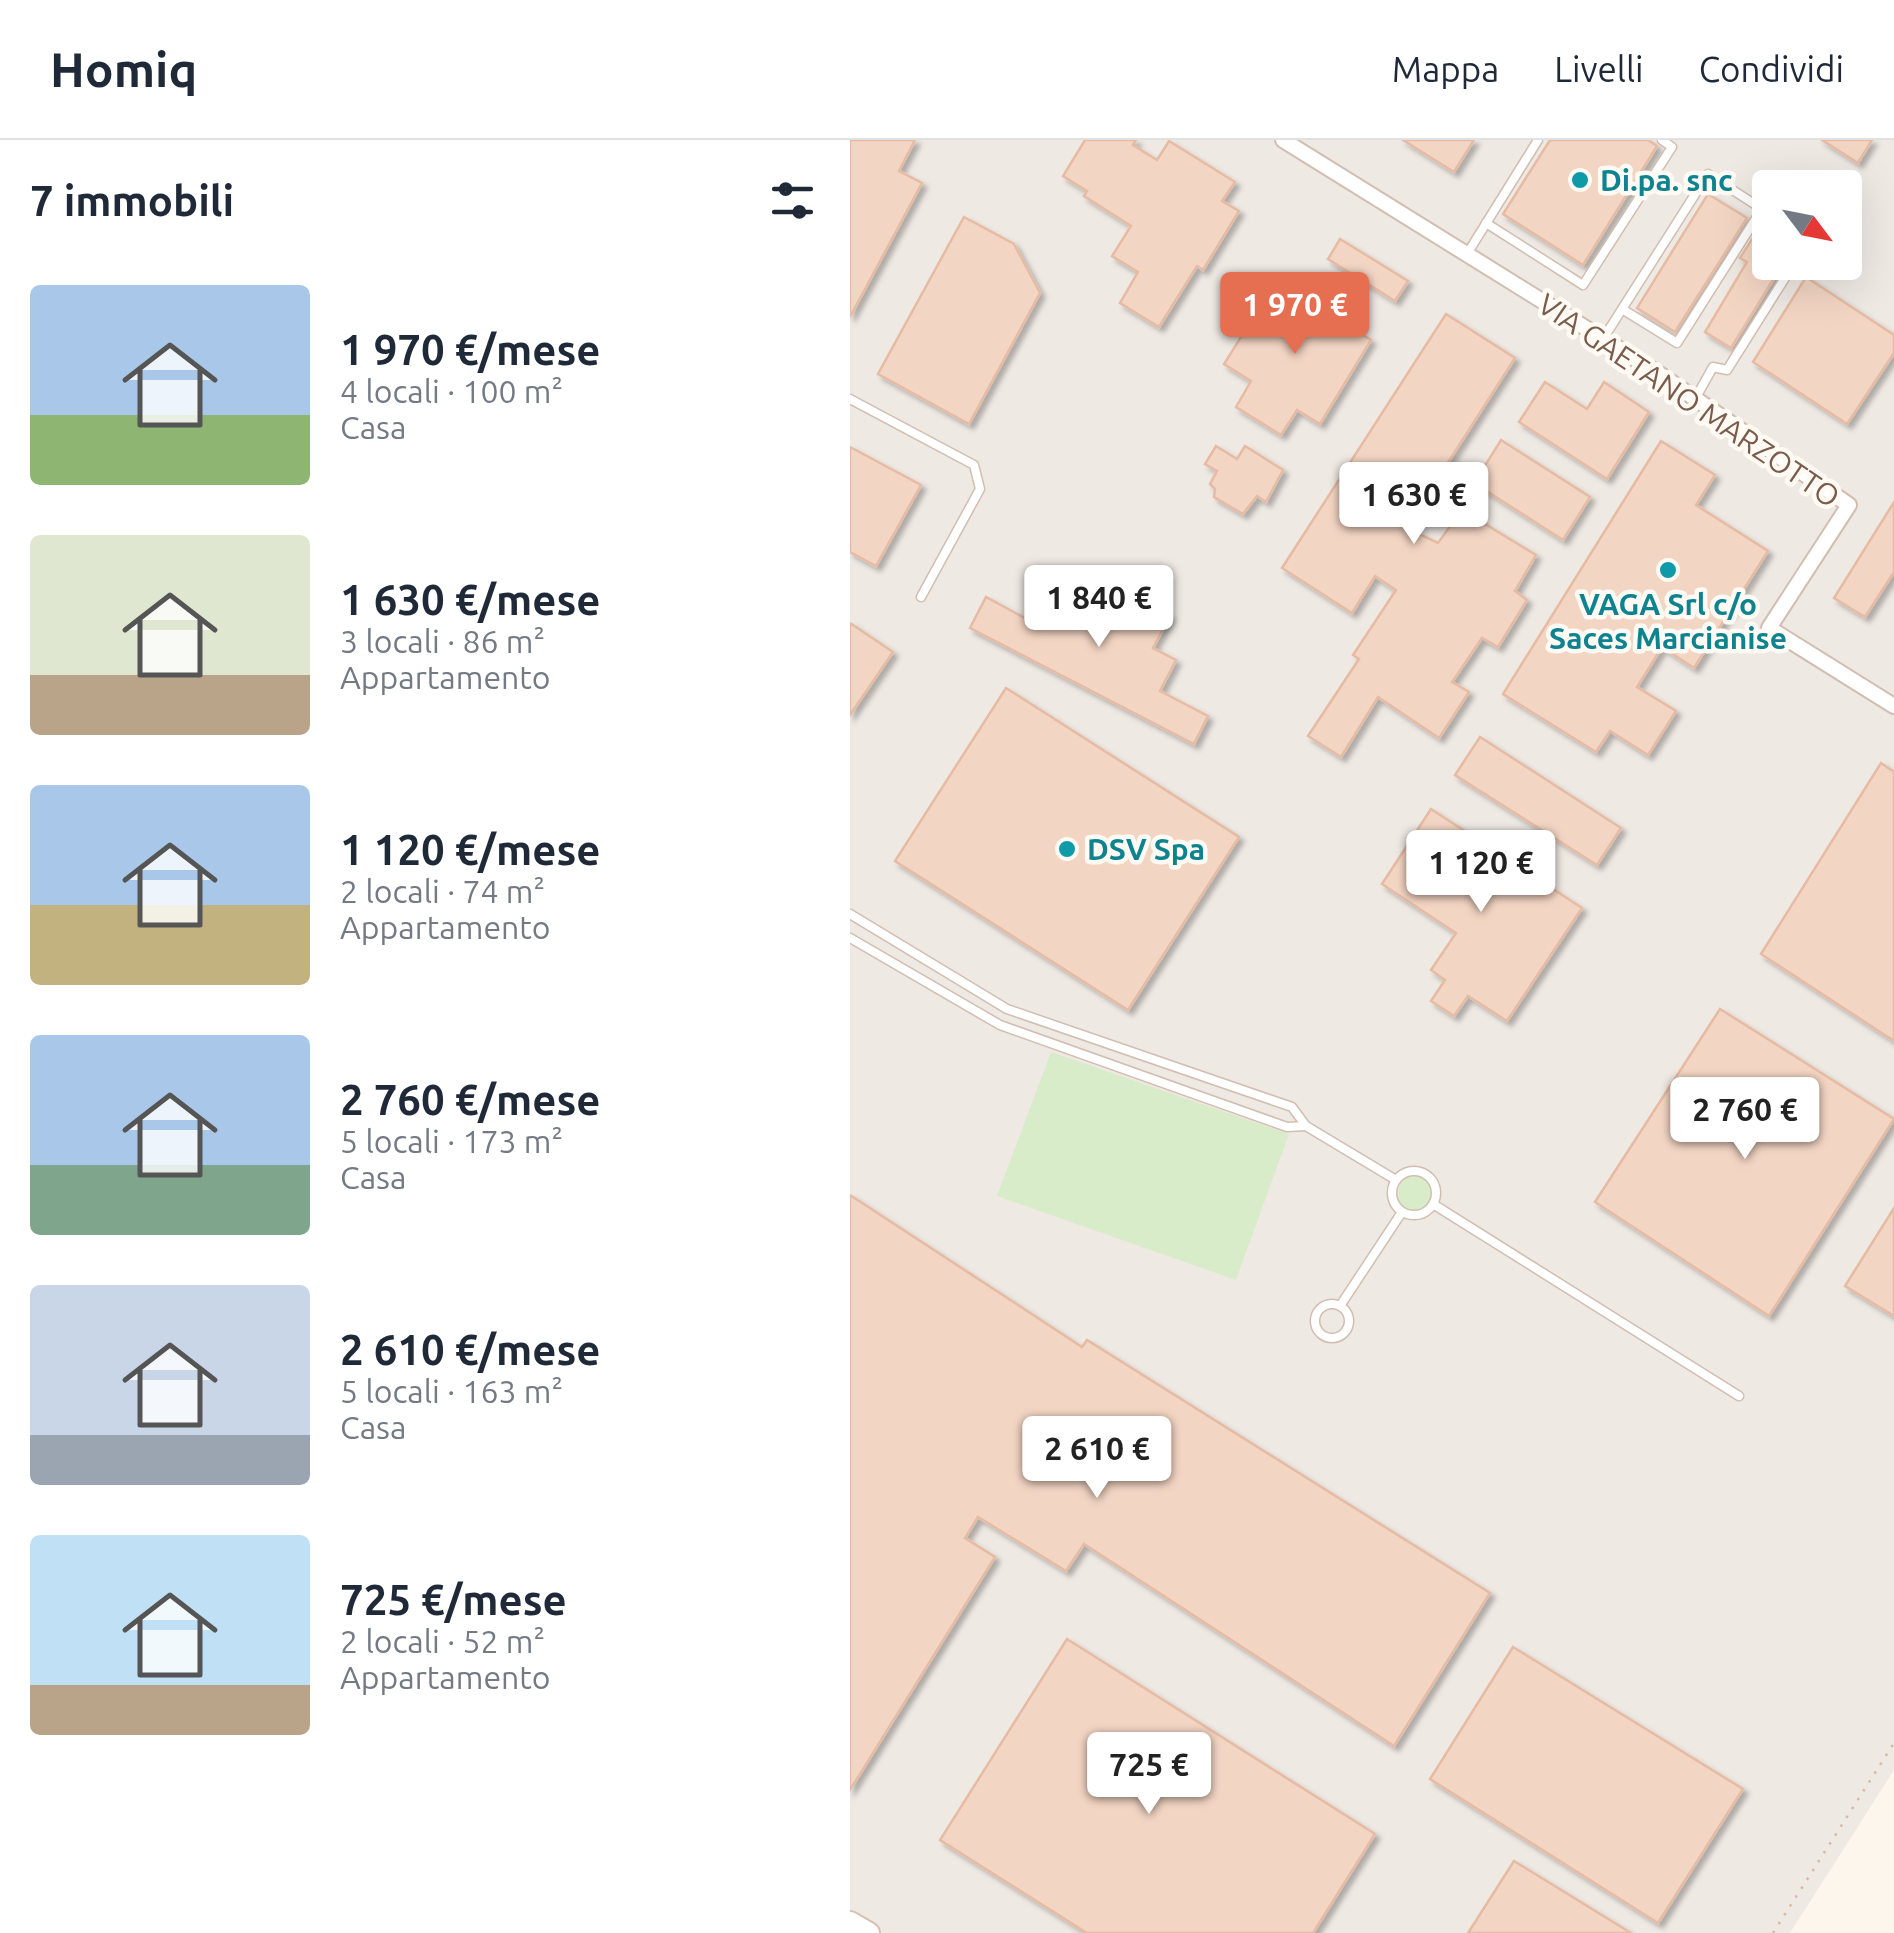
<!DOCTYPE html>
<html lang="it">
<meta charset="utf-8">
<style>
body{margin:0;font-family:Ubuntu,sans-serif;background:#f2f2f3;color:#1f2937;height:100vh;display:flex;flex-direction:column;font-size:38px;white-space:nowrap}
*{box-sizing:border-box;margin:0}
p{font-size:32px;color:#747a83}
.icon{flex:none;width:55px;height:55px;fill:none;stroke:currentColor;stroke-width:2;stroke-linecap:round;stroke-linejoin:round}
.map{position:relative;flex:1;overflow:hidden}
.panel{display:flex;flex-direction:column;background:#fff;width:850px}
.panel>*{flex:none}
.needle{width:65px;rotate:122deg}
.tools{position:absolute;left:902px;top:30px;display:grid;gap:20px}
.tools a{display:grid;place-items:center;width:110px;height:110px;border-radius:10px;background:#fff;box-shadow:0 10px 40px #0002;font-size:50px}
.price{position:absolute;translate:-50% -85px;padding:0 22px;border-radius:10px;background:#fff;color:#222;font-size:32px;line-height:65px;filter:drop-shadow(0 2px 5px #0008)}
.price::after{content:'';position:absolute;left:50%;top:60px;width:30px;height:22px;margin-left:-15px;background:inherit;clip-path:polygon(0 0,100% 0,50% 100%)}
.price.on{background:#e76f51;color:#fff}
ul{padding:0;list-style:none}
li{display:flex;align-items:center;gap:30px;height:250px;padding:0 30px}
li span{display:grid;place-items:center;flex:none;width:280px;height:200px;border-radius:10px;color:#555}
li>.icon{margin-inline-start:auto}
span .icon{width:120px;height:120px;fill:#fffc;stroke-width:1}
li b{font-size:42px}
h2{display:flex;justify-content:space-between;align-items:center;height:120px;padding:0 30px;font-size:42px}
header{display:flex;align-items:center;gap:60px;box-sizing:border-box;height:140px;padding:0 50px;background:#fff;border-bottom:2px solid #e0e1e3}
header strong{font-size:48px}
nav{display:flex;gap:55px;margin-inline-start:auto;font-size:35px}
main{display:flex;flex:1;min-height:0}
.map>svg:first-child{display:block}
</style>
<header>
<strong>Homiq</strong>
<nav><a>Mappa</a><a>Livelli</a><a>Condividi</a></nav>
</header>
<main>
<section class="panel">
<h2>7 immobili<svg class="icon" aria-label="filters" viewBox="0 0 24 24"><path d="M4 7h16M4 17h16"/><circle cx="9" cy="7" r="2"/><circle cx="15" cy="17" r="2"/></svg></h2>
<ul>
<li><span style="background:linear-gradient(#a9c7e8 65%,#8fb573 0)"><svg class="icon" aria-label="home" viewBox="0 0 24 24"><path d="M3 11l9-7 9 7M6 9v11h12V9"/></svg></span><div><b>1 970 €/mese</b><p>4 locali · 100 m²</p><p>Casa</p></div></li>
<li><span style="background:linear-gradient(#dfe7d0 70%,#b9a48a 0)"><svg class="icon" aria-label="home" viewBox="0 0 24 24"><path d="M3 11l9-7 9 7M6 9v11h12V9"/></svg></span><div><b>1 630 €/mese</b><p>3 locali · 86 m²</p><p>Appartamento</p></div></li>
<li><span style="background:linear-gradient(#a9c7e8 60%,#c2b280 0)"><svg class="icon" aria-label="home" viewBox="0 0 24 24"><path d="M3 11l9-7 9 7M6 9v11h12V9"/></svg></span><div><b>1 120 €/mese</b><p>2 locali · 74 m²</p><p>Appartamento</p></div></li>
<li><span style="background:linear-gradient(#a9c7e8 65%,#7fa58c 0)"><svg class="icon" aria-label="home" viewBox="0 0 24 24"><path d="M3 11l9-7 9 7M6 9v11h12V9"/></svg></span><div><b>2 760 €/mese</b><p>5 locali · 173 m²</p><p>Casa</p></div></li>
<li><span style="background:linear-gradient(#c9d6e8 75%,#9aa5b1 0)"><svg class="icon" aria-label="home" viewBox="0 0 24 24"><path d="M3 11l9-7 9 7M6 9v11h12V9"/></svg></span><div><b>2 610 €/mese</b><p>5 locali · 163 m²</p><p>Casa</p></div></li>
<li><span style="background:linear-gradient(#bfe0f5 75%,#b9a48a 0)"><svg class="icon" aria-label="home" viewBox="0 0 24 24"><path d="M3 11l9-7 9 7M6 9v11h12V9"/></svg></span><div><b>725 €/mese</b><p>2 locali · 52 m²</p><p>Appartamento</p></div></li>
</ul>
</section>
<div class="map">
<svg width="1044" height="1793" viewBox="0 0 1044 1793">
<defs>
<filter id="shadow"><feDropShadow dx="4.5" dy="4.5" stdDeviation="2.5" flood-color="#0004"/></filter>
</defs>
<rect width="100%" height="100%" fill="#fdf6ec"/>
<!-- industrial -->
<path fill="#efe9e4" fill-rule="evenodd" d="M0,0H1044V1630L940,1793H8L0,1788ZM920,48H995V122H920Z"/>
<!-- green -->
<g fill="#d8ecc9">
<polygon points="201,912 439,994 386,1140 147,1056"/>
<circle cx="565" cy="1053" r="17"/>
</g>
<!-- building -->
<g fill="#f3d5c3" stroke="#e6bba3" stroke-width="2.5" filter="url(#shadow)">
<polygon points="0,0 65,0 49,31 72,43 0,177"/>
<polygon points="235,0 286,0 283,5 307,20 319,1 385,42 372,61 389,71 353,130 347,126 309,187 270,163 288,132 262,116 281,86 234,56 237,51 213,36"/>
<polygon points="553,0 624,0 604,32"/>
<polygon points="700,0 798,0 807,6 733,125 653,74"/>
<polygon points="972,0 1022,0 1008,23"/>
<polygon points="858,54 897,78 825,192 787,168"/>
<polygon points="114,77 164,104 190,153 119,284 28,234"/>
<polygon points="906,93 920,102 920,122 934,122 881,208 855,192 897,122 890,118"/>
<polygon points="490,99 558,141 545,161 478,119"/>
<polygon points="956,137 1044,195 1044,213 997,284 903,222"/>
<polygon points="426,141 455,159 462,149 499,172 493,183 521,200 470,284 447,270 431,295 386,267 401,241 374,224"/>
<polygon points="596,174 665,218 556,388 588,403 612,370 686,415 665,451 677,460 648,507 632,498 602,542 619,552 589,598 528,557 491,617 458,596 509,519 503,515 546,450 525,436 502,473 432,428"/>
<polygon points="695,242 737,269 754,242 799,272 757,339 669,282"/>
<polygon points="651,300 740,357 713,400 624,343"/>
<polygon points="811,301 865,335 846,365 918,411 844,528 812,507 787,547 826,571 798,615 760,591 746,612 653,554"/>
<polygon points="366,306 387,319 395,306 433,330 416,362 407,356 393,374 364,357 365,349 360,344 367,331 355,324"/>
<polygon points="0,307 71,345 26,426 0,412"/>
<polygon points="1044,362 1044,432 1015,477 984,458"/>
<polygon points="243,436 320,476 303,508 326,520 310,551 358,576 344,604 120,488 136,457 182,482 198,451 227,466"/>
<polygon points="0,483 43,512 0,575"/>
<polygon points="156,548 389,697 278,870 45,721"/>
<polygon points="630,597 771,688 747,725 605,635"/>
<polygon points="1031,623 1044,632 1044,901 911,814"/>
<polygon points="581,669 732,768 657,881 618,856 604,876 581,861 595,840 581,830 606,793 532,744"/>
<polygon points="870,869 1044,979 919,1176 745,1062"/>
<polygon points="0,1055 232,1207 237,1200 640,1453 544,1606 234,1404 216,1431 128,1377 115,1398 145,1417 0,1650"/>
<polygon points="1044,1068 1044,1176 995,1146"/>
<polygon points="217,1499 525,1694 463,1793 237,1793 90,1700"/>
<polygon points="663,1507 893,1649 808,1783 580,1639"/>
<polygon points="664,1721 781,1793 618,1793"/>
</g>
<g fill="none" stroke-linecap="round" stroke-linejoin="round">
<defs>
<g id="lane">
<polyline points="636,83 733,145 822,7 812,0"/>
<polyline points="617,114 688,0"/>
<polyline points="753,199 858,34 912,69 827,203 772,169"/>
<polyline points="0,259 124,325 130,349 71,457"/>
<polyline points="845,259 863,227 877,230 945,122"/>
<polyline points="0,774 157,869 442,967 456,986 546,1040"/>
<polyline points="0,798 150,885 437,987 456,986"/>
<circle cx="564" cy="1053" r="22"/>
<polyline points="583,1064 889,1256"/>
<circle cx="482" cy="1181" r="17"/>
<polyline points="490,1166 552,1072"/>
</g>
<polyline id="street" points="433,0 808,233 999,365 919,488 1044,566"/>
<polyline id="secondary" points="0,1782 19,1793"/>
</defs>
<!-- lane casing -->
<use href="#lane" stroke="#d1beb0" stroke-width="11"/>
<!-- street casing -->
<use href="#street" stroke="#d1beb0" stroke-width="18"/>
<!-- secondary casing -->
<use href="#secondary" stroke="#d6c0b0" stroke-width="24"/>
<!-- path -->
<polyline stroke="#d9b8a5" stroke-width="2.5" stroke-dasharray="2.5 8" stroke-linecap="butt" points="923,1793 1044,1603"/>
<!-- lane -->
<use href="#lane" stroke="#fff" stroke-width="8"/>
<!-- street -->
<use href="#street" stroke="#fff" stroke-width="14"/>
<!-- secondary -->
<use href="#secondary" stroke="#fff" stroke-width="20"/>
</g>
<!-- markers -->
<g fill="#0f9aa8" stroke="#fffaf3" stroke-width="4">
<circle cx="730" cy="40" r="10"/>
<circle cx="818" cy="430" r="10"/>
<circle cx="217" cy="709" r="10"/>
</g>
<g text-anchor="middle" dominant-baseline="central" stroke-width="9" stroke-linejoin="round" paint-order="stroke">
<!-- culture labels -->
<g font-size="30" font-weight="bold" fill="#0d838f" stroke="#fffaf3" text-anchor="start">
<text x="750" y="40">Di.pa. snc</text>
<text x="818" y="464" text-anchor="middle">VAGA Srl c/o<tspan x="818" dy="34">Saces Marcianise</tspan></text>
<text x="237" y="709">DSV Spa</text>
</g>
<!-- street labels -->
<g font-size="30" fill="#7a5c4d" stroke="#fffaf3">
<text transform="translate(839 260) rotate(34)">VIA GAETANO MARZOTTO</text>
</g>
</g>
</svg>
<div class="tools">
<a><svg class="needle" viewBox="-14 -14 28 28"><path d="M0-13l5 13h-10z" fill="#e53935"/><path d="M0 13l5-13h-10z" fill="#747a83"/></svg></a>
</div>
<b class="price on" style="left:445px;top:217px">1 970 €</b>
<b class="price" style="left:564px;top:407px">1 630 €</b>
<b class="price" style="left:249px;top:510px">1 840 €</b>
<b class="price" style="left:631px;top:775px">1 120 €</b>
<b class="price" style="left:895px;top:1022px">2 760 €</b>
<b class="price" style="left:247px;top:1361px">2 610 €</b>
<b class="price" style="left:299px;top:1677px">725 €</b>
</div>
</main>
